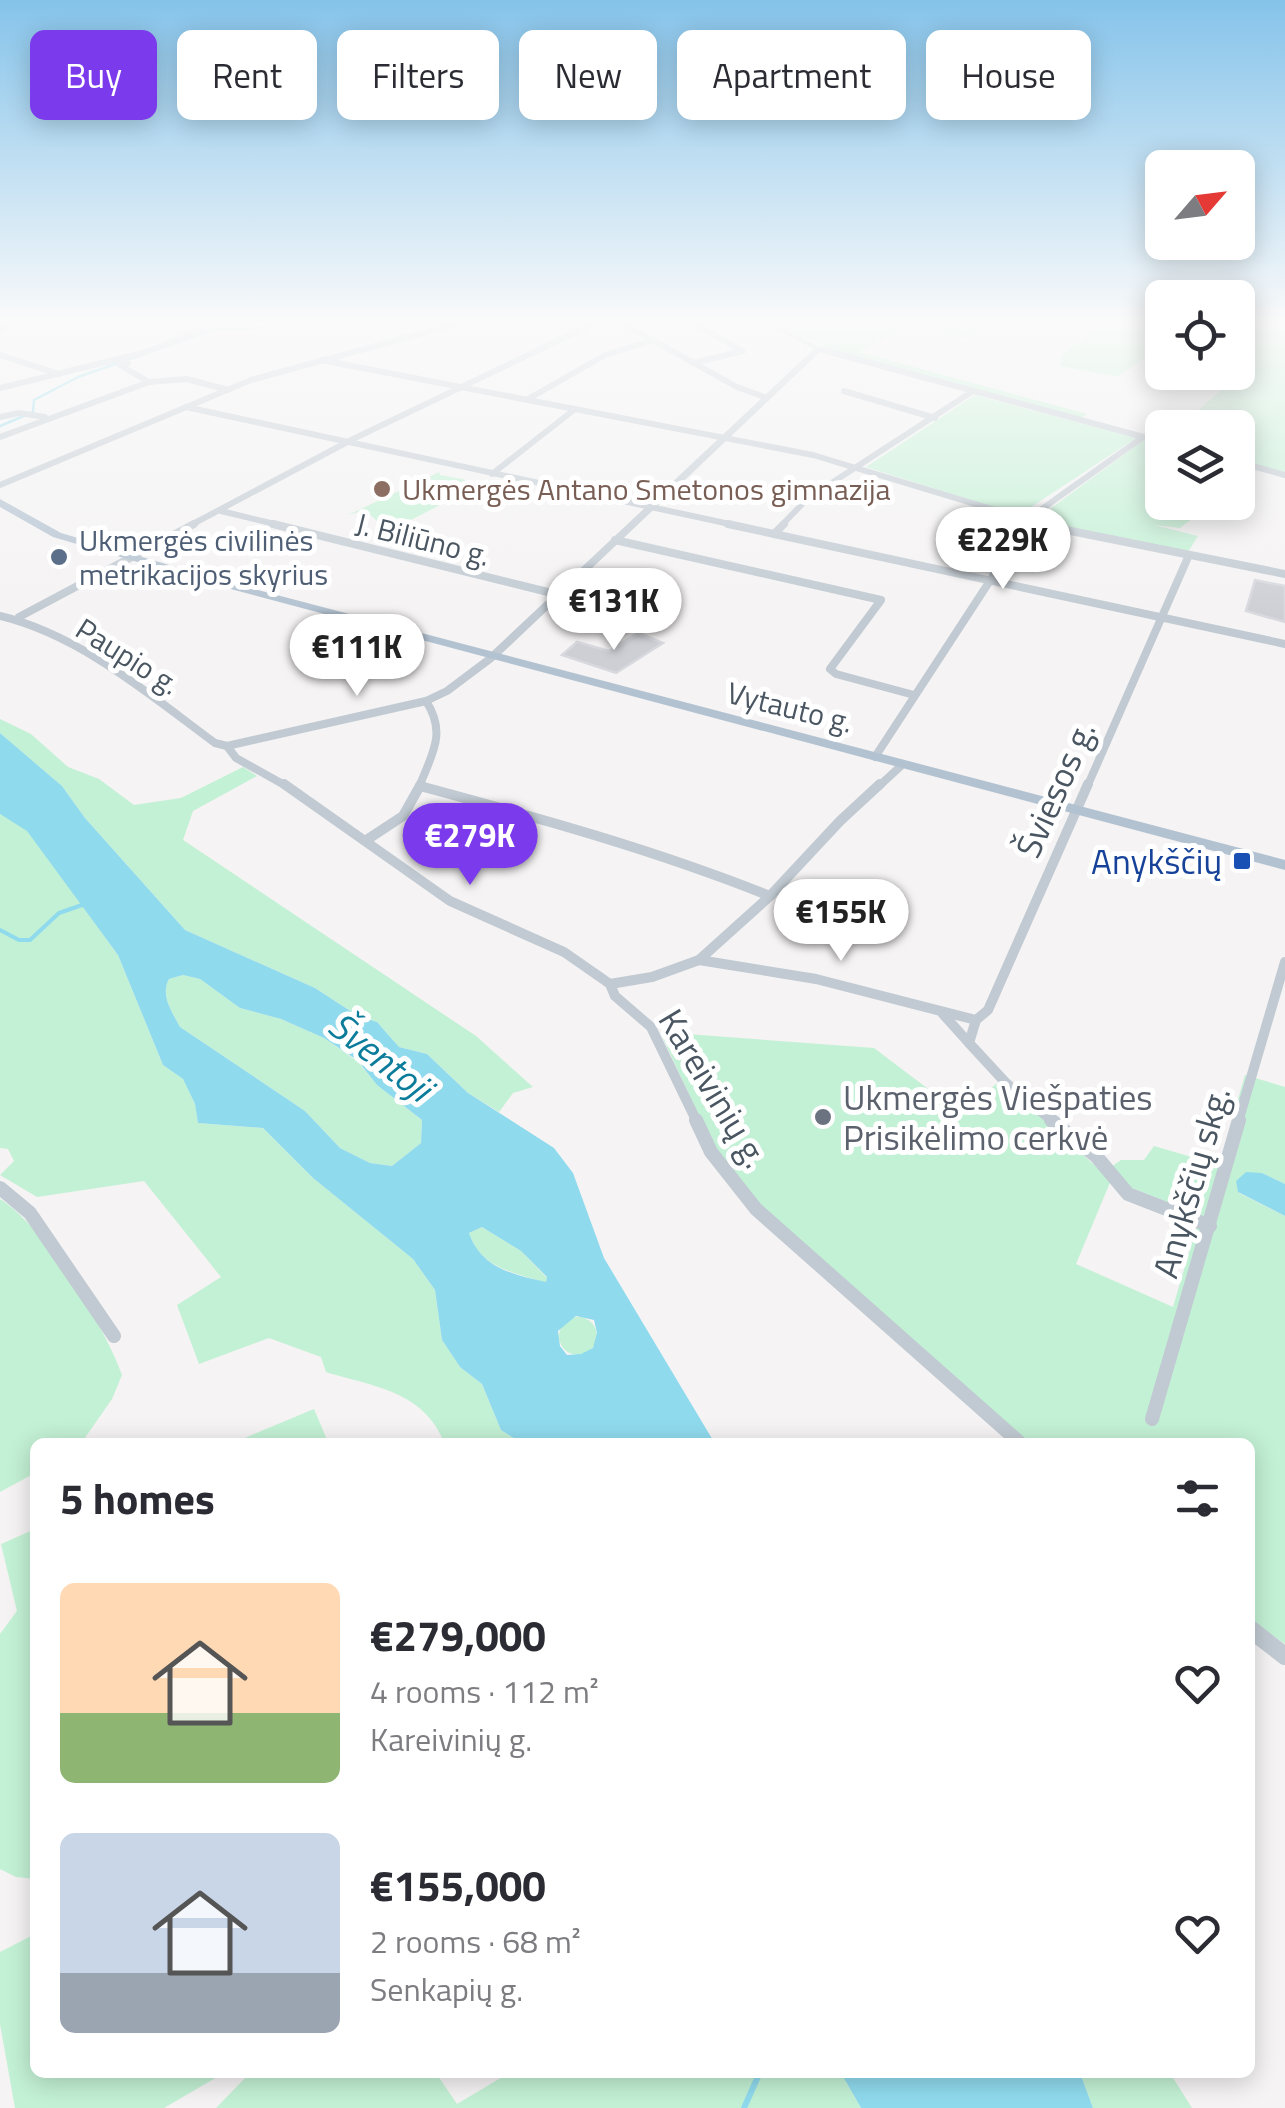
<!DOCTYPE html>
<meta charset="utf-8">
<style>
body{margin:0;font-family:"Titillium Web",sans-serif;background:#f7f7f7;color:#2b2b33;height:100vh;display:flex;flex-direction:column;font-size:38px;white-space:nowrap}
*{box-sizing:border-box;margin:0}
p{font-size:32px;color:#7c7c81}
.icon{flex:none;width:55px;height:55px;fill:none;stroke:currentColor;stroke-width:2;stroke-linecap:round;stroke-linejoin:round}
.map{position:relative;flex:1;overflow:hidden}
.panel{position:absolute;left:30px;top:1438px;width:1225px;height:640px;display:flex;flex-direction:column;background:#fff;border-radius:15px;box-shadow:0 5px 25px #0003}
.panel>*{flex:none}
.hud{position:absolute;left:30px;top:30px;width:1225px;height:90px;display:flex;gap:20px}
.needle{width:65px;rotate:62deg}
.controls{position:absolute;left:1145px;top:150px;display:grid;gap:20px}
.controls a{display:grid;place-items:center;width:110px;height:110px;border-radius:15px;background:#fff;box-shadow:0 5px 25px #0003;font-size:50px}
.price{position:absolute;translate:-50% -85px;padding:0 22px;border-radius:35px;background:#fff;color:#222;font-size:32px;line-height:65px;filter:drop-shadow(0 2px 5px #0008)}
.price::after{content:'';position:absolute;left:50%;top:60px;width:30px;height:22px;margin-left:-15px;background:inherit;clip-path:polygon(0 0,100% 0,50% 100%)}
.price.current{background:#7c3aed;color:#fff}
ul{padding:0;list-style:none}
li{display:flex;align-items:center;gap:30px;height:250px;padding:0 30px}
li span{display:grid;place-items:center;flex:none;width:280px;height:200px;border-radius:15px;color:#555}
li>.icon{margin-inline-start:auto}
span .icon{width:120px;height:120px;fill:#fffc;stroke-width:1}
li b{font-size:42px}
h2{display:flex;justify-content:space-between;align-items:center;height:120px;padding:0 30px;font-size:42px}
.tag{padding:0 35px;border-radius:15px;background:#fff;box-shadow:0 5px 25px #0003;font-size:35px;line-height:90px}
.tag.current{background:#7c3aed;color:#fff}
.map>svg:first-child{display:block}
</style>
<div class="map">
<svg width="1285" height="2108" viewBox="0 0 1285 2108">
<rect width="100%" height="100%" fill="#f5f3f3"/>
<!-- green -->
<g fill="#c3f1d5">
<polygon points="775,323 1050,323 1045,326 994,327 969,335 973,337 969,339 910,324 859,352 1087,414 1081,418 832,350"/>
<polygon points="1105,323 1162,323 1162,362 1144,359 1118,377 1060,366 1062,354"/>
<polygon points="1246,323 1285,323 1285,475 1238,462 1238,428 1179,428 1243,370 1238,367 1238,332 1242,333"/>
<polygon points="975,395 1136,438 1019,515 866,467"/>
<polygon points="1144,440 1162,444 1162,502 1213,503 1180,528 1154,525 1198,536 1188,552 1035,520"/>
<polygon points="439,472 440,475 467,480 469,490 411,520 377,521 365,510 348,515"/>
<polygon points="0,719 31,734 68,767 99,779 134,805 181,798 243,767 257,776 193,811 183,840 476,1036 533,1087 513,1093 499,1112 468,1093 427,1054 399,1047 377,1022 358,1016 315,988 185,930 85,818 62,786 0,733"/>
<path d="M0,814L27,830L118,955L163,1065L183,1079L195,1104L198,1123L263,1128L313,1178L413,1259L435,1290L442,1340L460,1367L482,1384L501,1430L520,1442H444C423,1391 375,1387 326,1372L321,1357L269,1338L199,1364L177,1305L221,1277L144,1181L37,1197L0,1175L14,1161L8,1149L0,1148Z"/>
<path d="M183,975L200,979L240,1008L281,1019L324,1038L357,1061L377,1085L422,1120L421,1143L392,1166L370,1163L340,1148L305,1111L180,1027C172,1012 160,995 169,979Z"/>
<polygon points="660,1032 874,1048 960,1113 1000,1081 1111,1180 1076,1264 1173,1307 1200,1215 1127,1186 1111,1167 1121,1160 1144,1160 1154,1146 1219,1165 1245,1075 1285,1087 1285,1184 1262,1173 1246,1173 1239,1193 1285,1216 1285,1644 1250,1619 1250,1442 1027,1442 766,1212 715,1150"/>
<path d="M0,1199C44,1226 105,1327 122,1375L112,1399L82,1442H35V1473L0,1492Z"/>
<path d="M482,1227L521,1251L547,1278L546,1283C514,1272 481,1269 469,1233Z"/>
<circle cx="578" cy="1336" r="19"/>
<polygon points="314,1409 328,1442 235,1442"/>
<polygon points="35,1529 35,1879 16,1877 0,1869 0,1634 17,1611 1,1544"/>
<polygon points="35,1934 35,2072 224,2073 164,2108 15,2108 0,2024 0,1952"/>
<polygon points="250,2073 436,2073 457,2104 509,2073 841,2073 861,2108 216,2108"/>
<polygon points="1080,2073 1170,2073 1192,2108 1093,2108"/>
</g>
<!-- water -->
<g fill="#90daee" fill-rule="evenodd">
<path d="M0,733L62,786L85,818L185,930L315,988L358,1016L377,1022L399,1047L427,1054L468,1093L554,1148L573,1173L604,1258L714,1442H520L501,1430L482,1384L460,1367L442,1340L435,1290L413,1259L313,1178L263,1128L198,1123L195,1104L183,1079L163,1065L118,955L27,831L0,814ZM183,975L200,979L240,1008L281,1019L324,1038L357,1060L377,1085L422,1120L421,1143L392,1166L370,1163L340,1148L305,1111L180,1027C172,1012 160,995 169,979ZM482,1227L521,1251L547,1277L546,1282C514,1275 481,1268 469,1233ZM576,1316L594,1320L597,1333L593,1348L581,1354L567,1355L560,1346L558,1331Z"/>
<polygon points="1246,1172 1262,1173 1285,1184 1285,1216 1238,1192 1236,1181"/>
<polygon points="841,2073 1080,2073 1093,2108 861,2108"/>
</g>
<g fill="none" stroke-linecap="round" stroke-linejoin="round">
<!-- stream-far2 -->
<polyline stroke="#90daee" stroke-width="2.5" points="0,426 33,412 34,400 78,377 216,329 259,328 273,323"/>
<!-- stream-far1 -->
<polyline stroke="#90daee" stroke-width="4" points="0,930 19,940 30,940 59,913 82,905"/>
<!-- stream -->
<polyline stroke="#90daee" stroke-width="6" points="744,2108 760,2072"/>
</g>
<!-- building -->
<g fill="#cdcfd5" stroke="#d7d9de" stroke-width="2.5">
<polygon points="1255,580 1285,586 1285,622 1246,611"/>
<polygon points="638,633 663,643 616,673 562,655 577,642 609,651"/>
</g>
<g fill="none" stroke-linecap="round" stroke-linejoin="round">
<!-- minor-far4 -->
<g stroke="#c1cad2" stroke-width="6">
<polyline points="226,323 239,323"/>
<polyline points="622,323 737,387 767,398"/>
<polyline points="693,323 743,351 693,363"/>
<polyline points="819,349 1162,442"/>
<polyline points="0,355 59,374"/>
<polyline points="321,360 813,455 1048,526"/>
<polyline points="128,363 120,365 149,382"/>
<polyline points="0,388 146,352 201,330"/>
<polyline points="844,391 935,418"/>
<polyline points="528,399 605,355 653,340"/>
<polyline points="186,407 739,526"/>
<polyline points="0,417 19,413 45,417"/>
<polyline points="0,437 149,382 187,379 228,390"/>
<polyline points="1238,462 1285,475"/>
<polyline points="492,474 575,409"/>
<polyline points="0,485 251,380 460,323"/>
<polyline points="221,511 283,526"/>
<polyline points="189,526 353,439 595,323"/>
<polyline points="781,526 807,499 973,391"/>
<polyline points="1025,526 1032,516 1143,437"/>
</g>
<!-- minor-far3 -->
<g stroke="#c1cad2" stroke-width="8">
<polyline points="273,524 556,594"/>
<polyline points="728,524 1285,644"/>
<polyline points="1036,524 1285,574"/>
<polyline points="774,534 784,524"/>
<polyline points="615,540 881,600 830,669 836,674 914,695"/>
<path d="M0,616C80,635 150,695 215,743L227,746L236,758L288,787"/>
<polyline points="19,617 194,524"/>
<polyline points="227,746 426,701 447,691 491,658"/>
<polyline points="875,757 1027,524"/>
<path d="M419,787C432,754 447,733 426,701"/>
<polyline points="878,787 903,764"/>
<polyline points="1087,787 1189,555"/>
</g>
<!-- minor-far2 -->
<g stroke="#c1cad2" stroke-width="10">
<polyline points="284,784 450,901 564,952 610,984 615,996 651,1027 697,1122"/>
<path d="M420,786C539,818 655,850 770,896"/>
<polyline points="368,839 403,816 421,784"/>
<polyline points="699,960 816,979 976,1020"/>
<polyline points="610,984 652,977 699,960 770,896 840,821 880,784"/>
<polyline points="942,1013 969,1043"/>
<polyline points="1054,1122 1006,1083 969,1043 976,1020 988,1010 1088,784"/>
<polyline points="1238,1122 1285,962"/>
</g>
<!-- minor-far1 -->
<g stroke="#c1cad2" stroke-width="14">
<polyline points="696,1120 711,1152 756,1209 1019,1442"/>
<polyline points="1051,1120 1096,1156 1128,1194 1210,1226"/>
<polyline points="0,1188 30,1213 114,1336"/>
<polyline points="1152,1419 1239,1120"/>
</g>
<!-- minor -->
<polyline stroke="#c1cad2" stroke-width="18" points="1250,1629 1285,1656"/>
<!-- tertiary -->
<polygon fill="#c1cad2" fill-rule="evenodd" points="766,323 773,323 823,349 495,660 487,660 487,656 814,349"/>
<!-- primary -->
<g fill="#b3c2d1" fill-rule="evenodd">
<polygon points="11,323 21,323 0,333 0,327"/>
<polygon points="0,499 61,533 220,580 1285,860 1285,870 212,584 53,537 0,507"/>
</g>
</g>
<!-- sky -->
<linearGradient id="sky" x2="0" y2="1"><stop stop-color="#85c3ea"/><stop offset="0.52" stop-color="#fafafa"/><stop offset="1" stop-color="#fafafa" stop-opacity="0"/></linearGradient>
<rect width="1285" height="618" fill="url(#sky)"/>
<!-- markers -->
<circle fill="#8d6e63" stroke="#fff" stroke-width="4" cx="382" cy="489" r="10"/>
<circle fill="#5c6f8a" stroke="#fff" stroke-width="4" cx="59" cy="557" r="10"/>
<rect fill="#1a4fb4" stroke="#fff" stroke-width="4" x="1232" y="851" width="20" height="20" rx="5"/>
<circle fill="#6b7280" stroke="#fff" stroke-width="4" cx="823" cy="1117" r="10"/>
<g text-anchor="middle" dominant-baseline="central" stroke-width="10" stroke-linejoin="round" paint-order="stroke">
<!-- far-education labels -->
<g font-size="30" fill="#785e54" stroke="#fff" text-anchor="start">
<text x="402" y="489">Ukmergės Antano Smetonos gimnazija</text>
</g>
<!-- far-street labels -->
<g font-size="30" fill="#4a5661" stroke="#fff">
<text transform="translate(423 539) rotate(14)">J. Biliūno g.</text>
<text transform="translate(128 656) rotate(32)">Paupio g.</text>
<text transform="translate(790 707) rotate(14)">Vytauto g.</text>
</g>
<!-- far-service labels -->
<g font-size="30" fill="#4e5e75" stroke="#fff" text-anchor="start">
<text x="79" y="540">Ukmergės civilinės<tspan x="79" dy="34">metrikacijos skyrius</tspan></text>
</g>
<!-- street labels -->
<g font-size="35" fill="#4a5661" stroke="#fff">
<text transform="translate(1055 789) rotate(-66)">Šviesos g.</text>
<text transform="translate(714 1088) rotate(59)">Kareivinių g.</text>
<text transform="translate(1191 1182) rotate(-74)">Anykščių skg.</text>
</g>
<!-- transit labels -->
<g font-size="35" fill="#164399" stroke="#fff" text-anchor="end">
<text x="1222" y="861">Anykščių</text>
</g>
<!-- worship labels -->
<g font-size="35" fill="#5b616d" stroke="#fff" text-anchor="start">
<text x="843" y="1097">Ukmergės Viešpaties<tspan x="843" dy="40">Prisikėlimo cerkvė</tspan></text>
</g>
<!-- water labels -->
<g font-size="38" font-style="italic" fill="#0c7c9b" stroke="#fff">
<text transform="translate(381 1056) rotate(38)">Šventoji</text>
</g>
</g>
</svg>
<div class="controls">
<a><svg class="needle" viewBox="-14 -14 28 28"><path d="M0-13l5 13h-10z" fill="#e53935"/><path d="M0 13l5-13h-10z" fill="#7c7c81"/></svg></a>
<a><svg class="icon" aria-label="locate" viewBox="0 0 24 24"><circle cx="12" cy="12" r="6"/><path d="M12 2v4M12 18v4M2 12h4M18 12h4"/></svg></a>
<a><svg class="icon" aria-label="layers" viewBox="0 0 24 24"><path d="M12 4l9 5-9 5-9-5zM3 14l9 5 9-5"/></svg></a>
</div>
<b class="price" style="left:1003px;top:592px">€229K</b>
<b class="price" style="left:614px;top:653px">€131K</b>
<b class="price" style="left:357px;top:699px">€111K</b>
<b class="price current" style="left:470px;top:888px">€279K</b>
<b class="price" style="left:841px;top:964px">€155K</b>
<div class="hud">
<a class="tag current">Buy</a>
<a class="tag">Rent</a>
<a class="tag">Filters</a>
<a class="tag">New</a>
<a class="tag">Apartment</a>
<a class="tag">House</a>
</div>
<section class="panel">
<h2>5 homes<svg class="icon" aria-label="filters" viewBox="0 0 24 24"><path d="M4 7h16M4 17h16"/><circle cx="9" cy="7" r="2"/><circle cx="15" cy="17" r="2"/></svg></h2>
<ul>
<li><span style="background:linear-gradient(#ffd9b3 65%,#8fb573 0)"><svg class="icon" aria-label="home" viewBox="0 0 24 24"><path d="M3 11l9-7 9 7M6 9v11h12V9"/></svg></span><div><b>€279,000</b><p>4 rooms · 112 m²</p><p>Kareivinių g.</p></div><svg class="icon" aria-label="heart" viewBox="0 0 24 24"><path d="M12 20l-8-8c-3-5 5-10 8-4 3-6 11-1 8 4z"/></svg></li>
<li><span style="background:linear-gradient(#c9d6e8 70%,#9aa5b1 0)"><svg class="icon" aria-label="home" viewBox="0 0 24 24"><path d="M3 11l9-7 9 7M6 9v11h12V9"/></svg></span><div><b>€155,000</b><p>2 rooms · 68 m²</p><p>Senkapių g.</p></div><svg class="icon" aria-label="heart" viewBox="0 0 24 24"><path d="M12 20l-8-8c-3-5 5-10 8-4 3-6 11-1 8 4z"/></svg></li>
</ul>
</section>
</div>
